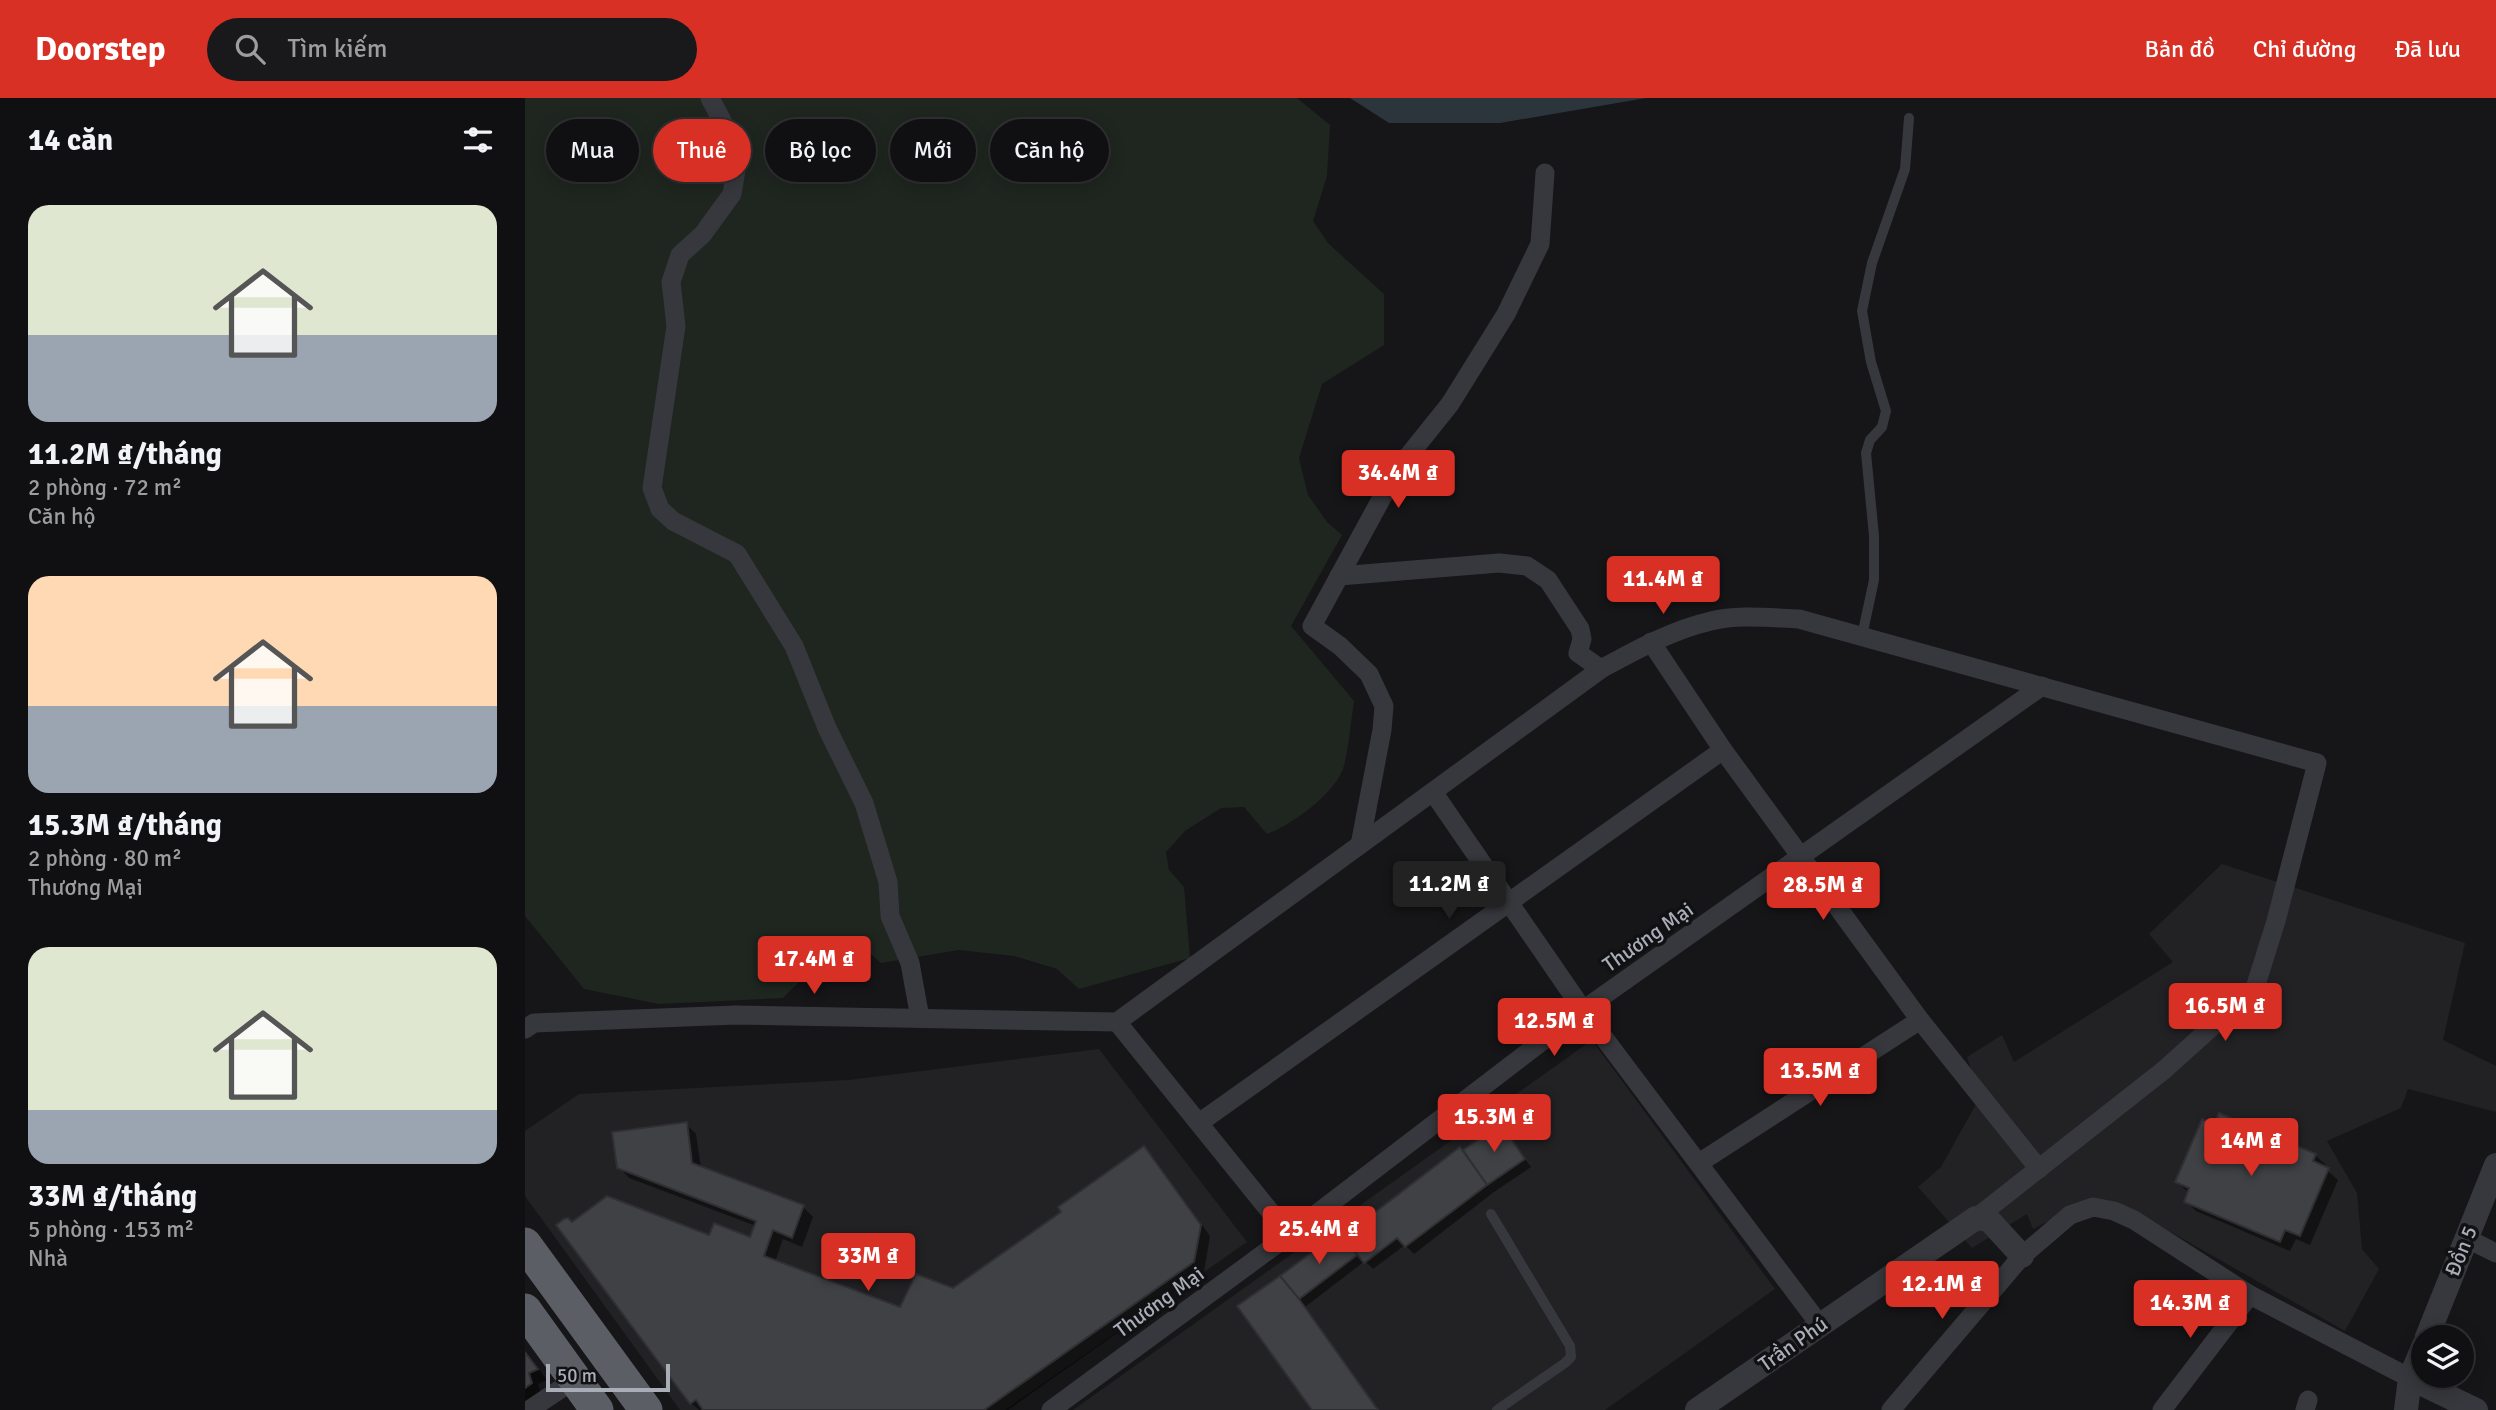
<!DOCTYPE html>
<html lang="vi">
<meta charset="utf-8">
<style>
body{margin:0;font-family:Signika,sans-serif;background:#19191b;color:#f1f3f6;height:100vh;display:flex;flex-direction:column;font-size:26px;white-space:nowrap}
*{box-sizing:border-box;margin:0}
p{font-size:23px;color:#9c9d9f}
.icon{flex:none;width:38px;height:38px;fill:none;stroke:currentColor;stroke-width:2;stroke-linecap:round;stroke-linejoin:round}
.map{position:relative;flex:1;overflow:hidden}
.side{display:flex;flex-direction:column;background:#101012;width:525px}
.side>*{flex:none}
.top-card{position:absolute;left:21px;top:21px;width:665px;height:63px;display:flex;gap:14px}
.fabs{position:absolute;left:1886px;top:1227px;display:grid;gap:14px}
.fabs a{display:grid;place-items:center;width:63px;height:63px;border-radius:50%;background:#101012;box-shadow:0 4px 18px #0003,0 0 0 2px #303032;font-size:35px}
.scale{position:absolute;left:21px;bottom:18px;width:124px;box-sizing:border-box;padding-left:7px;border:4px solid #a8adb8;border-top:0;font-size:19px;line-height:24px;white-space:nowrap;color:#a8adb8;-webkit-text-stroke:5px #111113;paint-order:stroke}
.price{position:absolute;translate:-50% -60px;padding:0 16px;border-radius:7px;background:#d93025;color:#fff;font-size:23px;line-height:46px;filter:drop-shadow(0 2px 4px #0008)}
.price::after{content:'';position:absolute;left:50%;top:42px;width:21px;height:16px;margin-left:-10px;background:inherit;clip-path:polygon(0 0,100% 0,50% 100%)}
.price.on{background:#222;color:#fff}
ul{padding:0;list-style:none}
li{display:grid;align-content:center;gap:14px;height:371px;padding:0 28px}
li span{display:grid;place-items:center;height:217px;border-radius:21px;color:#555}
li>.icon{margin-inline-start:auto}
span .icon{width:126px;height:126px;fill:#fffc;stroke-width:1}
li b{font-size:30px}
h2{display:flex;justify-content:space-between;align-items:center;height:84px;padding:0 28px;font-size:30px}
.chip{padding:0 24px;border-radius:32px;background:#101012;box-shadow:0 4px 18px #0003,0 0 0 2px #303032;font-size:24px;line-height:63px}
.chip.on{background:#d93025;color:#fff}
header{display:flex;align-items:center;gap:42px;box-sizing:border-box;height:98px;padding:0 35px;background:#d93025;color:#fff}
header strong{font-size:33px}
nav{display:flex;gap:38px;margin-inline-start:auto;font-size:24px}
.search{width:490px;height:63px;background:#19191b;display:flex;align-items:center;gap:18px;box-sizing:border-box;padding:0 24px;border-radius:38px;color:#9c9d9f;font-size:26px}
main{display:flex;flex:1;min-height:0}
.map>svg:first-child{display:block}
</style>
<header>
<strong>Doorstep</strong>
<div class="search"><svg class="icon" aria-label="search" viewBox="0 0 24 24"><circle cx="10" cy="10" r="6"/><path d="M15 15l6 6"/></svg>Tìm kiếm</div>
<nav><a>Bản đồ</a><a>Chỉ đường</a><a>Đã lưu</a></nav>
</header>
<main>
<section class="side">
<h2>14 căn<svg class="icon" aria-label="filters" viewBox="0 0 24 24"><path d="M4 7h16M4 17h16"/><circle cx="9" cy="7" r="2"/><circle cx="15" cy="17" r="2"/></svg></h2>
<ul>
<li><span style="background:linear-gradient(#dfe7d0 60%,#9aa5b1 0)"><svg class="icon" aria-label="home" viewBox="0 0 24 24"><path d="M3 11l9-7 9 7M6 9v11h12V9"/></svg></span><div><b>11.2M ₫/tháng</b><p>2 phòng · 72 m²</p><p>Căn hộ</p></div></li>
<li><span style="background:linear-gradient(#ffd9b3 60%,#9aa5b1 0)"><svg class="icon" aria-label="home" viewBox="0 0 24 24"><path d="M3 11l9-7 9 7M6 9v11h12V9"/></svg></span><div><b>15.3M ₫/tháng</b><p>2 phòng · 80 m²</p><p>Thương Mại</p></div></li>
<li><span style="background:linear-gradient(#dfe7d0 75%,#9aa5b1 0)"><svg class="icon" aria-label="home" viewBox="0 0 24 24"><path d="M3 11l9-7 9 7M6 9v11h12V9"/></svg></span><div><b>33M ₫/tháng</b><p>5 phòng · 153 m²</p><p>Nhà</p></div></li>
</ul>
</section>
<div class="map">
<svg width="1971" height="1312" viewBox="0 0 1971 1312">
<rect width="100%" height="100%" fill="#161618"/>
<!-- built -->
<g fill="#222225">
<polygon points="1697,766 1940,845 1918,942 1971,968 1971,1014 1883,991 1876,1010 1802,1043 1832,1095 1837,1151 1854,1171 1820,1233 1614,1116 1563,1103 1508,1131 1502,1116 1447,1150 1393,1089 1416,1069 1455,999 1442,959 1477,937 1489,964 1648,864 1624,836"/>
<polygon points="1067,942 1250,1191 1080,1312 548,1312"/>
<polygon points="574,951 722,1144 480,1312 155,1312 0,1098 0,1033 54,996 324,982"/>
</g>
<!-- green -->
<path fill="#1e261f" d="M0,0H772L805,27L802,78L788,123L803,145L859,196V247L797,286L774,360L783,397L802,424L817,437L766,528L829,603C826,624 824,647 819,668C812,694 767,727 742,736L719,709L696,710L660,733L641,754L644,772L659,789L665,860L554,891L532,871L489,858L434,852L356,865L332,844C305,860 279,877 258,900L134,906L59,891L0,818Z"/>
<!-- water -->
<polygon fill="#2c353c" points="825,0 1121,0 975,25 864,25"/>
<!-- shadow -->
<g fill="#0007">
<polygon points="161,1026 171,1036 176,1070 278,1109 288,1119 277,1149 258,1141 250,1164 375,1211 428,1192 539,1114 619,1050 629,1060 685,1138 679,1174 483,1312 174,1312 166,1305 47,1126 226,1141 231,1128 104,1080 94,1069"/>
<polygon points="976,1029 1006,1069 969,1094 889,1156 880,1147 848,1171 840,1163 780,1209 853,1312 789,1312 715,1209 818,1141 935,1051 938,1054"/>
<polygon points="1790,1057 1801,1067 1799,1070 1813,1082 1785,1147 1771,1141 1765,1153 1671,1113 1661,1103 1664,1095 1652,1084"/>
<polygon points="0,1252 22,1282 13,1286 16,1295 0,1306"/>
</g>
<!-- building -->
<g fill="#404145" stroke="#303034" stroke-width="2">
<polygon points="1694,1015 1791,1056 1788,1063 1804,1070 1775,1138 1760,1132 1755,1144 1659,1104 1664,1090 1650,1084 1677,1021 1689,1026"/>
<polygon points="162,1024 167,1065 279,1107 267,1140 248,1132 239,1158 375,1209 391,1176 428,1190 536,1114 533,1109 619,1048 676,1127 669,1164 459,1312 178,1312 171,1302 165,1306 31,1127 39,1121 43,1120 47,1124 82,1098 184,1137 189,1125 225,1139 231,1123 92,1070 87,1034"/>
<polygon points="976,1026 1000,1061 962,1087 938,1052"/>
<polygon points="935,1049 962,1087 880,1149 872,1140 839,1165 818,1139"/>
<polygon points="814,1134 832,1157 774,1201 755,1178"/>
<polygon points="755,1178 774,1201 853,1312 787,1312 712,1208"/>
<polygon points="0,1254 13,1271 4,1275 7,1285 0,1290"/>
</g>
<g fill="none" stroke-linecap="round" stroke-linejoin="round">
<!-- service -->
<g stroke="#37383d" stroke-width="10">
<polyline points="1337,538 1349,482 1349,438 1341,355 1345,342 1357,329 1361,313 1346,264 1337,213 1347,165 1380,71 1384,20"/>
<polyline points="966,1116 1045,1248 1046,1259 1040,1265 972,1312"/>
</g>
<!-- minor -->
<g stroke="#37383d" stroke-width="19">
<polyline points="185,0 214,55 207,96 178,136 155,157 146,184 151,228 127,390 135,411 148,423 212,456 269,548 302,630 339,705 363,784 365,818 385,865 395,920"/>
<polyline points="814,478 974,465 1002,468 1023,482 1055,531 1057,541 1053,555 1076,571"/>
<polyline points="1126,544 1198,652 1395,922 1514,1071"/>
<polyline points="908,694 1058,912 1295,1227"/>
<polyline points="835,747 857,632 859,608 844,576 815,548 787,528 872,372 925,306 981,216 1015,146 1020,75"/>
<polyline points="592,924 764,1137"/>
<path d="M0,931L9,925L211,917L592,924L1076,571C1111,552 1147,532 1186,523C1213,516 1246,520 1274,521L1792,665L1751,823L1730,890L1639,972L1451,1120"/>
<polyline points="674,1025 1198,652"/>
<polyline points="1174,1065 1395,922"/>
<polyline points="1941,1140 1971,1155"/>
<polyline points="4,1312 49,1282"/>
<polyline points="526,1312 764,1137 1058,912 1517,588"/>
<polyline points="1366,1312 1497,1158 1545,1117 1568,1109 1589,1113 1609,1122 1725,1197 1885,1280"/>
<polyline points="1637,1312 1725,1197"/>
<polyline points="1780,1312 1783,1302"/>
</g>
<!-- tertiary -->
<g stroke="#37383d" stroke-width="24">
<polyline points="1902,1239 1971,1067"/>
<polyline points="1885,1280 1951,1312"/>
<polyline points="1172,1312 1451,1120 1464,1122 1497,1158"/>
<polyline points="1881,1312 1885,1280 1899,1247"/>
</g>
<!-- trunk -->
<g stroke="#5b5e65" stroke-width="33">
<polyline points="0,1146 121,1312"/>
<polyline points="0,1212 72,1312"/>
</g>
</g>
<g text-anchor="middle" dominant-baseline="central" stroke-width="7" stroke-linejoin="round" paint-order="stroke">
<!-- street labels -->
<g font-size="21" fill="#a8adb8" stroke="#111113">
<text transform="translate(1123 839) rotate(-35)">Thương Mại</text>
<text transform="translate(1936 1153) rotate(-68)">Đồn 5</text>
<text transform="translate(634 1204) rotate(-36)">Thương Mại</text>
<text transform="translate(1268 1246) rotate(-35)">Trần Phú</text>
</g>
</g>
</svg>
<div class="fabs">
<a><svg class="icon" aria-label="layers" viewBox="0 0 24 24"><path d="M12 4l9 5-9 5-9-5zM3 14l9 5 9-5"/></svg></a>
</div>
<div class="scale">50 m</div>
<b class="price" style="left:873px;top:412px">34.4M ₫</b>
<b class="price" style="left:1138px;top:518px">11.4M ₫</b>
<b class="price on" style="left:924px;top:823px">11.2M ₫</b>
<b class="price" style="left:1298px;top:824px">28.5M ₫</b>
<b class="price" style="left:289px;top:898px">17.4M ₫</b>
<b class="price" style="left:1700px;top:945px">16.5M ₫</b>
<b class="price" style="left:1029px;top:960px">12.5M ₫</b>
<b class="price" style="left:1295px;top:1010px">13.5M ₫</b>
<b class="price" style="left:969px;top:1056px">15.3M ₫</b>
<b class="price" style="left:1726px;top:1080px">14M ₫</b>
<b class="price" style="left:794px;top:1168px">25.4M ₫</b>
<b class="price" style="left:343px;top:1195px">33M ₫</b>
<b class="price" style="left:1417px;top:1223px">12.1M ₫</b>
<b class="price" style="left:1665px;top:1242px">14.3M ₫</b>
<div class="top-card">
<a class="chip">Mua</a>
<a class="chip on">Thuê</a>
<a class="chip">Bộ lọc</a>
<a class="chip">Mới</a>
<a class="chip">Căn hộ</a>
</div>
</div>
</main>
